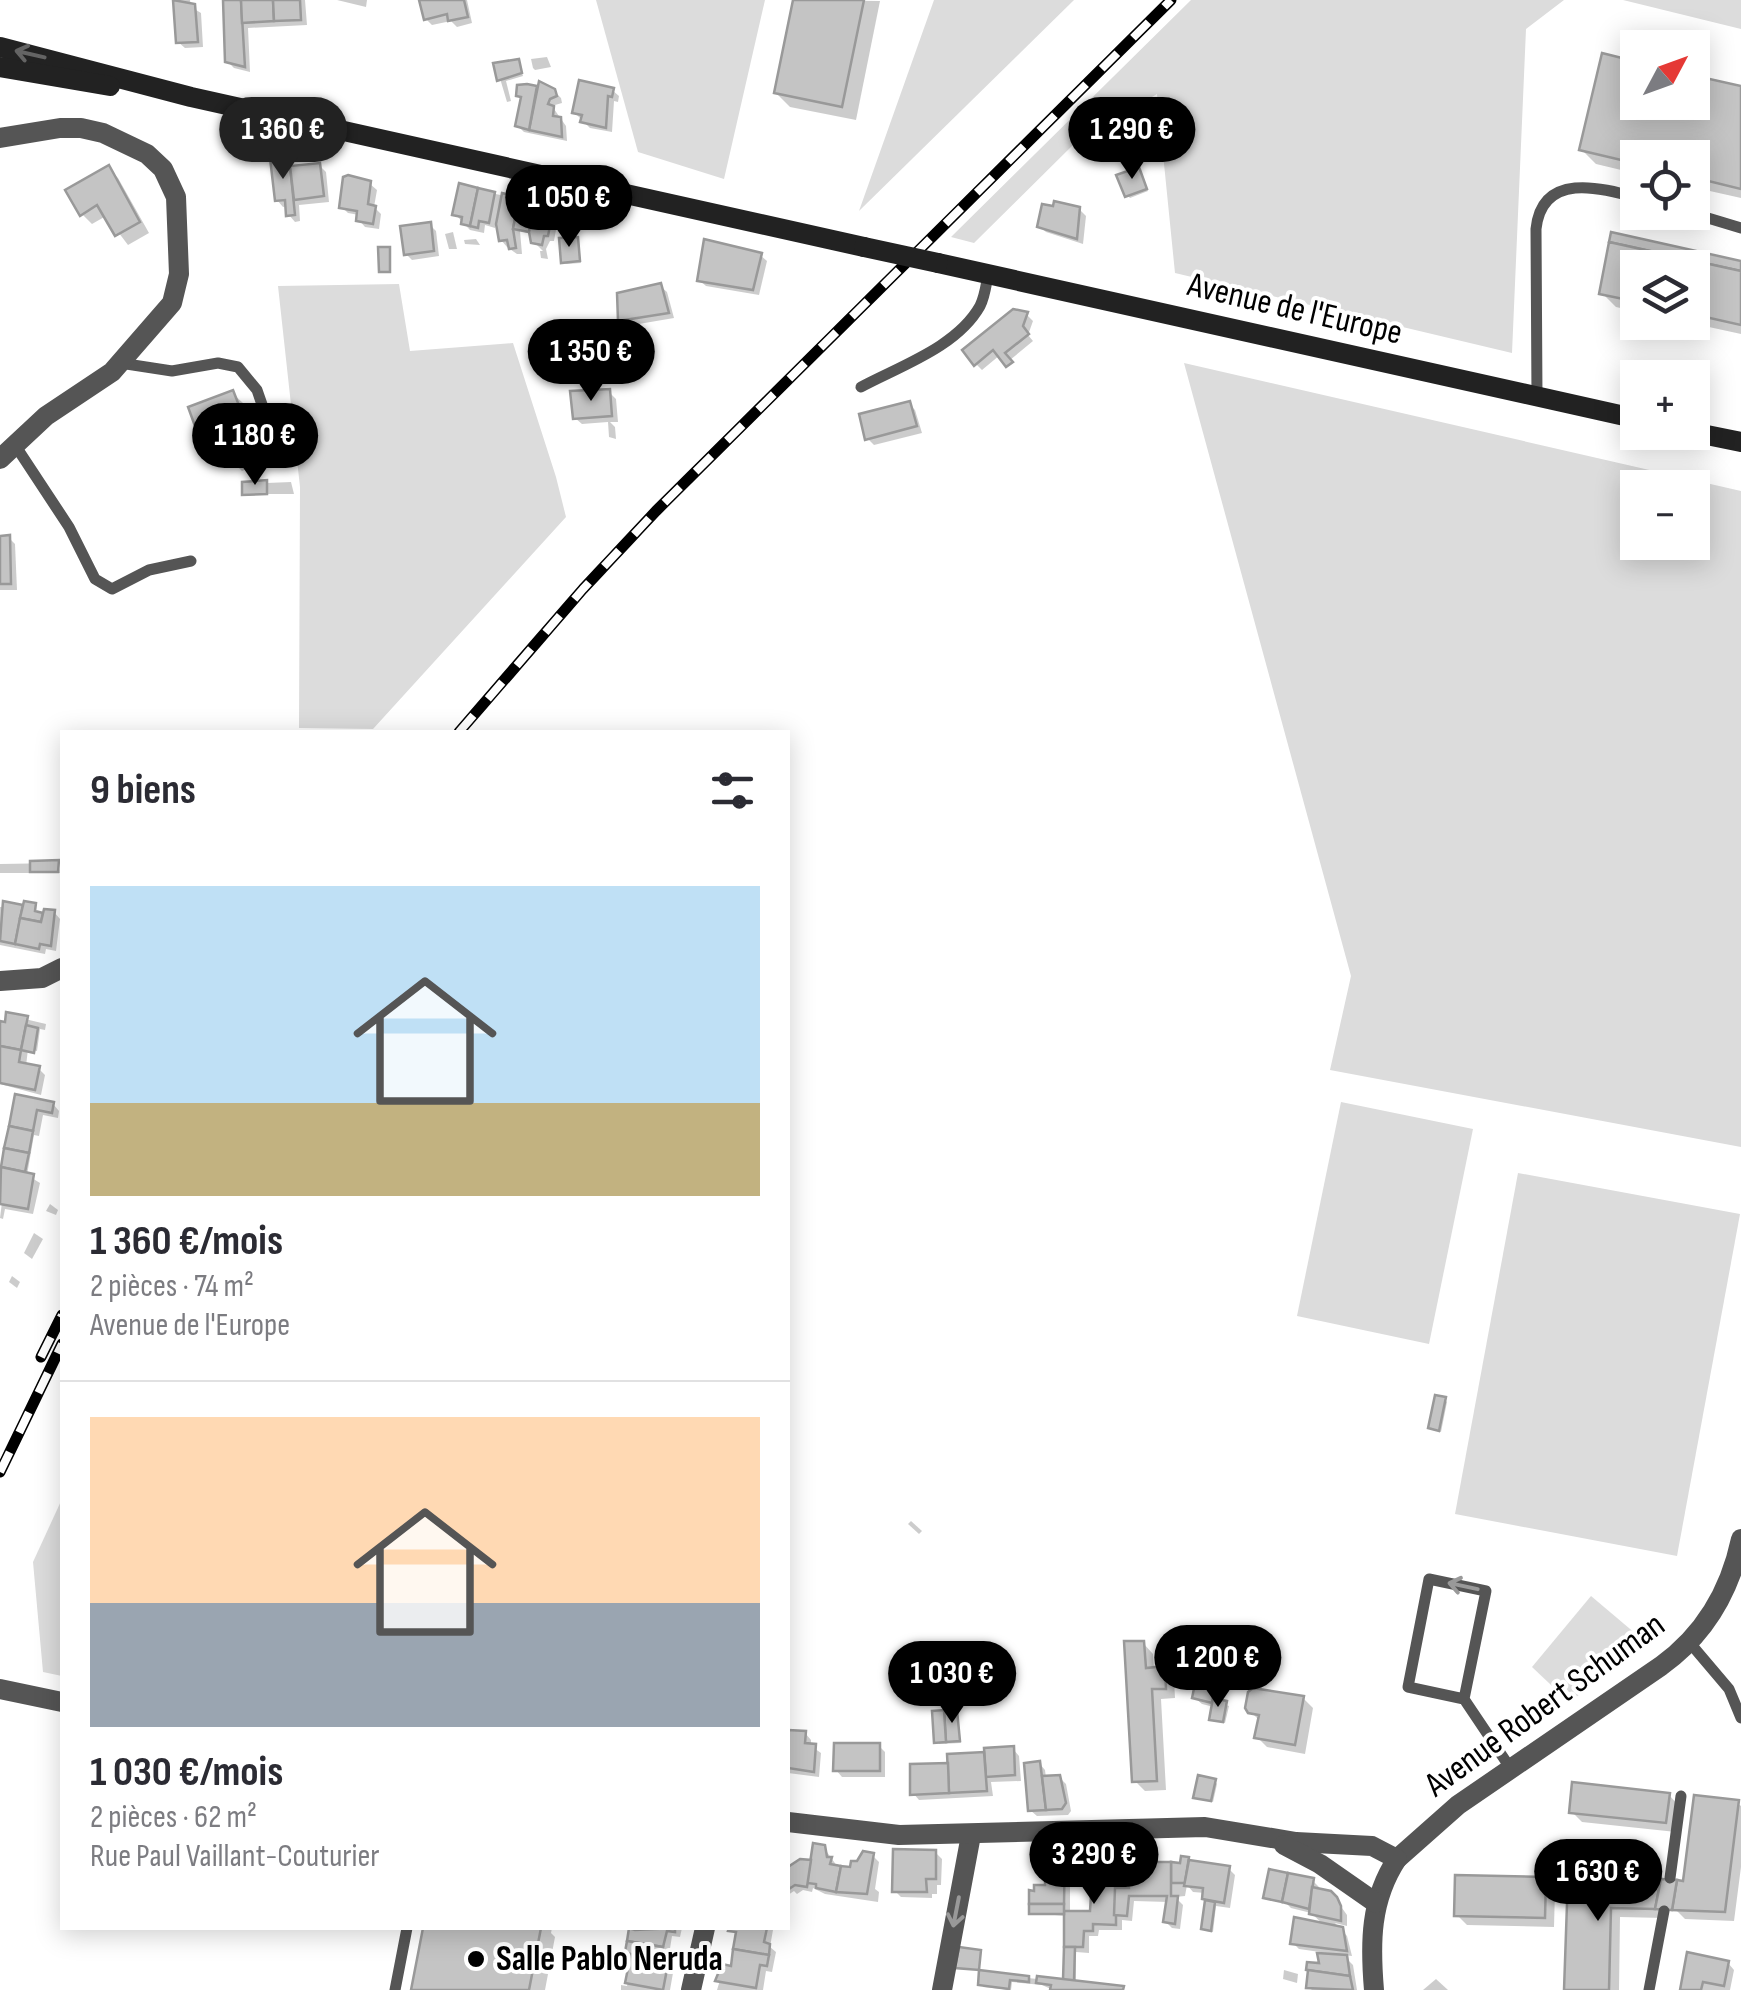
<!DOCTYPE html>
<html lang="fr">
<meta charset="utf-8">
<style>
body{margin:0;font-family:"Sofia Sans Condensed",sans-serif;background:#f7f7f7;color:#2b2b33;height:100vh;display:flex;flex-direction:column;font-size:38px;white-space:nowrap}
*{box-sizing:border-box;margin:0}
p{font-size:32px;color:#7c7c81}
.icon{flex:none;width:55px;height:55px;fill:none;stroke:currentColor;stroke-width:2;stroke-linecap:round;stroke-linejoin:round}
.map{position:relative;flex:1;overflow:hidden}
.drawer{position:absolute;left:60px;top:730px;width:730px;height:1200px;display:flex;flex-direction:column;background:#fff;border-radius:0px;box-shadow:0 5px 25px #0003}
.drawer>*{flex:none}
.needle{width:65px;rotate:49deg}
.controls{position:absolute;left:1620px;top:30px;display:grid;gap:20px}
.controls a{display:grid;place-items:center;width:90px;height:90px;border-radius:0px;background:#fff;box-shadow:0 5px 25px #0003;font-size:50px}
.price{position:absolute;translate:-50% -85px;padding:0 22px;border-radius:35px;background:#000;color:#fff;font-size:32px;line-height:65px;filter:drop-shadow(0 2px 5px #0008)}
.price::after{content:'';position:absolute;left:50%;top:60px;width:30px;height:22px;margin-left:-15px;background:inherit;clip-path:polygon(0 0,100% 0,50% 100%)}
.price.selected{background:#222;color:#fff}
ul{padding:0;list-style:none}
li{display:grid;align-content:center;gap:20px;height:530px;padding:0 30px}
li+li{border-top:2px solid #e1e1e2}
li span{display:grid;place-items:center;height:310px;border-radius:0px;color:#555}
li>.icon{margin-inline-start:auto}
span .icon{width:180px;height:180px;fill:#fffc;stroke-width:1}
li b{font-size:42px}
h2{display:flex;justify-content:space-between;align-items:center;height:120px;padding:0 30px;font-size:42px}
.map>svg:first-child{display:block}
</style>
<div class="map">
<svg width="1741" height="1990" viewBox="0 0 1741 1990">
<rect width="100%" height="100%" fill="#fff"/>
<!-- green -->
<g fill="#dcdcdc" fill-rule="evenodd">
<polygon points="596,0 765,0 724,179 638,152"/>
<polygon points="934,0 1074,0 859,211"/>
<polygon points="1191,0 1564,0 1526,29 1512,353 1175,273 1157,94 1076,142 974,243 951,237"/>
<polygon points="1623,0 1741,0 1741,29"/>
<polygon points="399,284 410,351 513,343 556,477 566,517 373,729 299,728 300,487 278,286"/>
<path d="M1184,363L1741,491V1147L1330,1070L1351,976ZM1638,488H1692V542H1638Z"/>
<polygon points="1341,1102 1473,1129 1429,1344 1297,1316"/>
<polygon points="1518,1173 1740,1214 1677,1556 1455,1514"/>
<polygon points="62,1499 62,1676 43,1672 33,1562"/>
<polygon points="1591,1596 1649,1645 1569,1702 1532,1667"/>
</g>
<!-- shadow -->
<g fill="#0003">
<polygon points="176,0 190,0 191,7 201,13 203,47 185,48 178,42"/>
<polygon points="225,0 305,0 307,25 248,28 250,72 234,68 227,61"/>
<polygon points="337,0 367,0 366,7"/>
<polygon points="422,0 467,0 472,23 457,27 451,21 432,25 426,19"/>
<polygon points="795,0 880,1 856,120 790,107 776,93"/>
<polygon points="547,57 551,67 535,70 533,68 531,59"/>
<polygon points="518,61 523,76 506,81 511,101 507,102 496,65"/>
<polygon points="519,88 554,91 561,98 562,103 555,105 554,109 566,126 567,141 524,132 518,126 523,99 519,95"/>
<polygon points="1741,89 1741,198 1692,187 1692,158 1638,158 1638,174 1596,164 1582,150 1638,102 1692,102"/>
<polygon points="612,90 619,96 618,102 614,101 612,132 590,128 575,113"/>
<polygon points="288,158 295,168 319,165 326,172 329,202 299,205 300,221 295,222 289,215 288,206 283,207 277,200"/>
<polygon points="108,168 118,178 149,233 128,245 106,216 92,224 82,214"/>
<polygon points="1141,172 1148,191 1130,198 1127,195"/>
<polygon points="370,184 377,190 374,207 381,214 379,229 365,227 359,220 359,215 348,213 342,207"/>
<polygon points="461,186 553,207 559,213 554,241 550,241 546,249 548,259 541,258 540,251 543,251 534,242 532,234 520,231 522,254 517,254 507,247 501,240 497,218 495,228 485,225 484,233 470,230 455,214"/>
<polygon points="1079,209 1086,216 1083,244 1046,232 1039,226"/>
<polygon points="430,225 436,231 439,256 412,260 406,254"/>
<polygon points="453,232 457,249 449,249 445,234"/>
<polygon points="1613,235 1741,264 1741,334 1686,322 1692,322 1692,268 1638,268 1638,312 1616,307 1602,293"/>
<polygon points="476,239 480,245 465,244 464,240"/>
<polygon points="577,240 581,263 566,264 563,262"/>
<polygon points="760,255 767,261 759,295 706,286 699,280"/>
<polygon points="660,286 667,292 674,318 627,326 621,320"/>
<polygon points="1026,314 1033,321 1028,335 1033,341 1010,360 1000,355 982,370 976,364"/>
<polygon points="609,392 616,399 618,422 610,422 615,427 616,439 609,437 608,422 582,424 575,418"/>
<polygon points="232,393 243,403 265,462 242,471 232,461 224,441 212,445 202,435"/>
<polygon points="909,404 915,410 922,433 874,445 868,439"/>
<polygon points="291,482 294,494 245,494 244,484"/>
<polygon points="0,538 9,538 15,544 17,590 0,590"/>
<polygon points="58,863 60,873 0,873 0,864"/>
<polygon points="35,905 36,914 45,916 54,912 60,919 56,951 46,949 45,954 0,945 0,907"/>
<polygon points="8,1015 46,1024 45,1030 40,1029 37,1051 28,1049 26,1066 39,1069 45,1075 41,1095 0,1084 0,1031 7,1025"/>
<polygon points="17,1097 53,1104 59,1111 58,1118 43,1115 39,1136 34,1135 27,1175 40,1183 33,1214 5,1209 3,1219 0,1218 3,1194 0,1185"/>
<polygon points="50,1204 58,1210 56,1215 46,1211"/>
<polygon points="34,1233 43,1239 32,1259 24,1253"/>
<polygon points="12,1276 20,1282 17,1288 9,1282"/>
<polygon points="1444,1399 1447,1402 1441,1432 1433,1430 1431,1428"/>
<polygon points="911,1521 922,1531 919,1534 908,1524"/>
<polygon points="1143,1643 1153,1654 1154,1670 1164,1669 1174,1679 1175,1698 1161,1699 1166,1790 1145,1791 1135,1781"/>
<polygon points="1219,1667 1225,1673 1219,1702 1229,1706 1225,1723 1214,1721 1214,1707 1202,1704 1195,1698"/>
<polygon points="1303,1698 1313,1708 1305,1754 1267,1747 1257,1737 1260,1721 1250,1711"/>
<polygon points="956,1712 961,1743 939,1744 937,1742"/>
<polygon points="805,1733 811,1740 811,1746 821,1753 819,1777 788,1773 788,1745"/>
<polygon points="879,1746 885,1752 885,1777 842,1777 836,1770"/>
<polygon points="1013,1749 1019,1756 1021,1781 991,1782 993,1796 919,1800 913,1793 950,1765 950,1756"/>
<polygon points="1039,1763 1045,1770 1046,1778 1060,1778 1066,1784 1071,1811 1068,1815 1037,1816 1030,1810"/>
<polygon points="1215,1781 1217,1784 1213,1802 1196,1797"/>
<polygon points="1669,1795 1679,1806 1676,1832 1582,1822 1572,1812"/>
<polygon points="1737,1803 1741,1806 1741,1867 1734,1921 1685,1919 1677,1911 1666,1911 1664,1918 1620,1917 1619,1990 1567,1990 1570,1878 1685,1883"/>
<polygon points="1064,1843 1070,1850 1070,1914 1093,1913 1115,1865 1122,1871 1121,1891 1131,1891 1188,1860 1192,1863 1229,1869 1235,1875 1230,1908 1216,1906 1213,1932 1206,1931 1205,1893 1193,1892 1187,1885 1185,1896 1175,1897 1183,1905 1180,1929 1172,1928 1166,1922 1168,1902 1134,1901 1132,1921 1122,1920 1122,1930 1099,1930 1098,1936 1089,1936 1089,1953 1076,1952 1076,1983 1124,1990 1053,1990 1042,1985 1012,1982 1011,1990 983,1987 981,1973 1066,1982 1066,1916 1032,1913 1048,1888"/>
<polygon points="824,1848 837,1866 853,1870 873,1856 879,1862 875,1889 879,1892 878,1902 825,1894 813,1888 812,1892 803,1890 797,1894 794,1891 788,1895 788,1870 801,1861 813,1863"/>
<polygon points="935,1852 942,1859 941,1885 937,1885 937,1894 932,1894 932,1898 901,1897 895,1891"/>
<polygon points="1545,1880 1555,1890 1554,1927 1467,1925 1457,1915"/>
<polygon points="1313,1881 1319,1887 1318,1891 1337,1901 1347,1915 1347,1926 1335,1923 1347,1936 1352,1956 1343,1955 1353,1965 1357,1990 1312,1990 1309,1987 1322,1966 1320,1952 1299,1949 1293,1943 1324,1925 1311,1913 1291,1908 1284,1901"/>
<polygon points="426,1928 552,1928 551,1933 555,1937 545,1990 414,1990"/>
<polygon points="638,1928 682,1928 680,1937 672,1936 669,1955 667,1967 673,1973 670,1990 621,1990 621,1985 627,1986 633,1957 628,1951"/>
<polygon points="730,1928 773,1930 770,1947 776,1952 772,1972 766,1971 763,1990 717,1990 724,1967 733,1969 738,1937"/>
<polygon points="1728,1963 1734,1970 1730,1990 1683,1990"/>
<polygon points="1284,1970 1298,1974 1297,1983 1283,1979"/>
<polygon points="1436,1979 1448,1990 1423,1990"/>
</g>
<!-- building -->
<g fill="#c4c4c4" stroke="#999" stroke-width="2.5">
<polygon points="173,0 195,4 198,42 176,43"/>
<polygon points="223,0 241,0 245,67 225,62"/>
<polygon points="241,0 273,0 274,21 242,23"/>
<polygon points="273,0 300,0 301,20 274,21"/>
<polygon points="419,0 464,0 468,17 448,21 447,14 424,20"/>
<polygon points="793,0 864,0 842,107 774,93"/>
<polygon points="1602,53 1638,62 1638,102 1692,102 1692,75 1741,86 1741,189 1692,177 1692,158 1638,158 1638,164 1579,150"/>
<polygon points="519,59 522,73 497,81 493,63"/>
<polygon points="579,80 614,88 612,97 608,96 606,128 580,122 582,115 572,113"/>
<polygon points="539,81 555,89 557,96 550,99 548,104 554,106 553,116 561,117 562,137 529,130"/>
<polygon points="527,84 537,86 529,130 515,126 521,97 516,96 517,85"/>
<polygon points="289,155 295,215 286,216 285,200 275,201 270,158"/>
<polygon points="320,163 324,196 294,200 290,166"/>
<polygon points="109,165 140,222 115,236 97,205 80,216 65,190"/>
<polygon points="1139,167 1147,189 1125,197 1116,175"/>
<polygon points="348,175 371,181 368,204 376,206 373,224 356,221 357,211 339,208 343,177"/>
<polygon points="459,183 478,188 470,226 461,224 462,217 452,215"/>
<polygon points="478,188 495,192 489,223 479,221 478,228 470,226"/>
<polygon points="502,193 519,197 513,229 516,248 509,249 507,240 499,241 496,224"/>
<polygon points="519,197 536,200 529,232 513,229"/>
<polygon points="536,200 554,205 548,236 544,236 542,245 531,243 529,232"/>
<polygon points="1054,201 1080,207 1077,239 1037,227 1042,204 1053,206"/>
<polygon points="431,222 434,251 404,255 400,226"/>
<polygon points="1611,232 1741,261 1741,271 1609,242"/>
<polygon points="578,237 580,261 561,263 559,238"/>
<polygon points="704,239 762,253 753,290 697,281"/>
<polygon points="1609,242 1741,271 1741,325 1692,314 1692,268 1638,268 1638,302 1599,294"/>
<polygon points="378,247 390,247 390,272 379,272"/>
<polygon points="661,283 669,313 618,321 617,293"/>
<polygon points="1013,309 1028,312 1023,326 1029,334 1005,353 1013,362 1006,367 993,350 974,366 962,350"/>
<polygon points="610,389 612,416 573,419 570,391"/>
<polygon points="233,390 257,452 230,462 217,430 199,437 188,407"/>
<polygon points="910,401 917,426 865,440 859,414"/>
<polygon points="267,480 267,494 242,495 242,482"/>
<polygon points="10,535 11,584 0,584 0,536"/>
<polygon points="59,860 58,872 30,872 30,861"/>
<polygon points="3,901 23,905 15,944 0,941"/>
<polygon points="24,901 36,903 35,911 43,913 41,922 20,918"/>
<polygon points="44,909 55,910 51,946 40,944 39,949 15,944 20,918 41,922"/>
<polygon points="6,1012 28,1016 21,1050 0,1046 0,1021 5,1022"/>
<polygon points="26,1025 38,1028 34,1053 21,1050"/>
<polygon points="0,1046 21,1050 19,1062 40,1066 35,1090 0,1083"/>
<polygon points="15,1094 54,1102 52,1113 37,1110 33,1131 9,1126"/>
<polygon points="9,1126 33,1131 29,1153 4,1148"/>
<polygon points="4,1148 29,1153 25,1172 1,1167"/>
<polygon points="1,1167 34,1174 28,1209 0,1204"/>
<polygon points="1435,1395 1446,1397 1439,1431 1428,1428"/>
<polygon points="1124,1641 1144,1641 1146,1668 1165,1666 1166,1689 1152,1689 1157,1781 1132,1782"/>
<polygon points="1199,1665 1220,1665 1212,1703 1192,1698"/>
<polygon points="1253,1688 1304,1696 1295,1745 1254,1738 1259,1715 1248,1713 1245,1708 1248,1692"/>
<polygon points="1213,1698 1227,1701 1223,1722 1209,1720"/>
<polygon points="944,1710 957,1710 960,1741 946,1742"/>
<polygon points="944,1710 946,1742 934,1743 932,1711"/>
<polygon points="788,1730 806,1731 805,1743 816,1744 814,1772 788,1768"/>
<polygon points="834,1743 880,1743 880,1771 833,1771"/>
<polygon points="1014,1746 1015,1775 986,1777 984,1748"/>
<polygon points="984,1752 987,1791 949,1793 947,1754"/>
<polygon points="1040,1761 1046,1810 1028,1811 1024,1763"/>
<polygon points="948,1763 949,1793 910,1795 910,1764"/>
<polygon points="1060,1775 1066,1803 1062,1809 1046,1810 1042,1776"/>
<polygon points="1198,1775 1216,1779 1211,1801 1193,1798"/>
<polygon points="1572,1782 1670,1793 1666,1823 1569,1813"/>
<polygon points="1694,1795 1739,1800 1725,1912 1672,1910 1677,1880 1683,1881"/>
<polygon points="1046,1841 1065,1841 1064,1904 1029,1904 1029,1890 1034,1891 1034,1885 1045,1885"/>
<polygon points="813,1843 825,1845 827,1857 832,1857 830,1864 841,1866 836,1892 816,1888 816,1884 807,1883"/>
<polygon points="893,1849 936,1850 936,1879 926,1879 927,1892 892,1892"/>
<polygon points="863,1851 874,1853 867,1894 836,1892 841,1866 850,1867 851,1861 857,1861"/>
<polygon points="1181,1856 1189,1857 1185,1883 1171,1883 1171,1862 1180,1863"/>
<polygon points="800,1859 811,1860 807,1887 795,1885 789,1889 788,1867"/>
<polygon points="1189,1860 1230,1866 1224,1903 1202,1899 1203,1888 1184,1886"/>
<polygon points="1096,1862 1116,1862 1116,1925 1093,1924 1093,1931 1084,1931 1083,1947 1064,1947 1064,1911 1090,1911 1091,1895 1096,1896"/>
<polygon points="1129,1862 1171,1862 1171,1896 1178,1896 1175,1924 1163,1922 1167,1896 1129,1896 1127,1916 1114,1915 1115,1888 1129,1888"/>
<polygon points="1269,1869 1288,1873 1282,1902 1263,1898"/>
<polygon points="1288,1873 1314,1878 1309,1909 1282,1902"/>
<polygon points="1455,1875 1546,1877 1545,1918 1454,1916"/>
<polygon points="1568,1875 1661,1879 1655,1909 1611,1908 1609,1990 1564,1990"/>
<polygon points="1661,1879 1677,1880 1672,1910 1655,1909"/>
<polygon points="1312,1887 1331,1891 1337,1897 1341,1906 1341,1921 1309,1914"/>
<polygon points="1205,1900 1215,1902 1211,1931 1201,1929"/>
<rect x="1029" y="1904" width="35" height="10"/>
<polygon points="1294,1917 1343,1927 1347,1951 1290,1944"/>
<polygon points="423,1928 541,1928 529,1990 411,1990"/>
<polygon points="629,1928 635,1930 675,1928 675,1932 667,1931 663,1947 627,1941"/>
<polygon points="729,1928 767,1928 764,1942 770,1944 769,1955 733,1949 736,1932 728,1931"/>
<polygon points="627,1941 663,1947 661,1963 668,1964 663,1990 625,1983 631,1954 625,1952"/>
<polygon points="959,1947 981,1950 979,1970 955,1968"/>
<polygon points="1064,1947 1075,1947 1074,1981 1063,1980"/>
<polygon points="733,1949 769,1955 767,1966 760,1965 756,1988 715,1981 722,1964 731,1966"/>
<polygon points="1687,1952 1729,1961 1724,1986 1703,1982 1701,1990 1680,1990"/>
<polygon points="1317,1953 1347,1955 1350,1976 1306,1970 1307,1962 1319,1963"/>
<polygon points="979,1970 1029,1976 1029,1982 1010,1980 1009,1989 978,1985"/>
<polygon points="1308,1970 1350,1976 1353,1990 1306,1988"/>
<polygon points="1037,1976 1124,1986 1123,1990 1050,1990 1051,1985 1036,1983"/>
</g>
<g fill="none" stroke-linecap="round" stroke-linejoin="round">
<!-- service -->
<g stroke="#555" stroke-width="11">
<polyline points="1688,212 1741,228"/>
<polyline points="120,363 172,371 218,363 238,367 257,390 274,439"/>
<path d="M861,387C900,366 957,347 980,306C985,296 986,285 988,275"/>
<path d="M1537,397L1536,229C1542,172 1600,187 1638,198"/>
<polyline points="15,445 69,527 95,579 112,589 149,570 191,561"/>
<polyline points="1690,1643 1729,1689 1741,1718"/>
<polyline points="1464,1699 1486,1591 1429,1579 1408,1687 1464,1699 1511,1769"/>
<polyline points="1670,1878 1681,1796"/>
<polyline points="395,1990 407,1928"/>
<polyline points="1649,1990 1664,1911"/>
</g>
<!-- minor -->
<g stroke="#555" stroke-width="20">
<polyline points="0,138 60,128 81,128 103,133 147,154 163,169 176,197 179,274 172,303 112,372 46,416 0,459"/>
<polyline points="0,981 42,978 62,968"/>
<path d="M1397,1859L1458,1805L1661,1666C1704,1635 1730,1591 1741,1539"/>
<polyline points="691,1990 705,1928"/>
<polyline points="942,1990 971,1835"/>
</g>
<!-- tertiary -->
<g stroke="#555" stroke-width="20">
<polyline points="0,1689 62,1702"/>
<path d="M788,1822L899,1835L1205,1827L1296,1842L1372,1846L1397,1859C1370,1900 1370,1943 1374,1990"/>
<polyline points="1284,1845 1320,1864 1376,1903"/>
</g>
<!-- secondary -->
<g stroke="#222" stroke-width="20">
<polyline points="0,47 191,97 864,247"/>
<polyline points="0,67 110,86"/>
<polyline points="938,263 1638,419"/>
<polyline points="1692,432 1741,442"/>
</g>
<defs>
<g id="rail">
<polyline points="459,732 583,589 656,511 1171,0"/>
<polyline points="41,1357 62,1315"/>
<polyline points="0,1472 62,1344"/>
</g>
</defs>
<!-- rail casing -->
<use href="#rail" stroke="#000" stroke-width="11"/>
<!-- rail -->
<use href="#rail" stroke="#fff" stroke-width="8" stroke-dasharray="22" stroke-linecap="butt"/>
<!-- secondary-bridge -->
<polyline stroke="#222" stroke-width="20" points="864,247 938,263"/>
</g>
<!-- one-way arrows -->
<defs><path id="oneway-shaft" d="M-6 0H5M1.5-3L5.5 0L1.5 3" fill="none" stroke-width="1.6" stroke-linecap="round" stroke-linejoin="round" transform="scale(2.5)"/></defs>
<use stroke="#646464" href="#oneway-shaft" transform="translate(30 54) rotate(-167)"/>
<g stroke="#999">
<use href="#oneway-shaft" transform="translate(1463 1586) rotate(-168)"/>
<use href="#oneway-shaft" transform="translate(956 1912) rotate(101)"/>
</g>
<!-- markers -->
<circle fill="#000" stroke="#fff" stroke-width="4" cx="476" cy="1959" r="10"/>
<g text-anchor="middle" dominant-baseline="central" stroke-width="8" stroke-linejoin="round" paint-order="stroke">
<!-- street labels -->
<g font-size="35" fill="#000" stroke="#fff">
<text transform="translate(1295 309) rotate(13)">Avenue de l'Europe</text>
<text transform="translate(1545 1705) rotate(-36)">Avenue Robert Schuman</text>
</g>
<!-- poi labels -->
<g font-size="35" font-weight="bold" fill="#000" stroke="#fff" text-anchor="start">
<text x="496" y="1959">Salle Pablo Neruda</text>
</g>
</g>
</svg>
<div class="controls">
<a><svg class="needle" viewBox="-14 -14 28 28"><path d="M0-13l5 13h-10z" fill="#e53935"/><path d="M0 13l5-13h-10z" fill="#7c7c81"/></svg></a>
<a><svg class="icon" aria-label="locate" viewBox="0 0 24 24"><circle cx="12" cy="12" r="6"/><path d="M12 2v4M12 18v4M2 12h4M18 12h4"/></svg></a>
<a><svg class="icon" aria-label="layers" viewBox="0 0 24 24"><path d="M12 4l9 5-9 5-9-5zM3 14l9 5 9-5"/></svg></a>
<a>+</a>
<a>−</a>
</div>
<b class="price selected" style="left:283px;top:182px">1 360 €</b>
<b class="price" style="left:1132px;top:182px">1 290 €</b>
<b class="price" style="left:569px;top:250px">1 050 €</b>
<b class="price" style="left:591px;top:404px">1 350 €</b>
<b class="price" style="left:255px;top:488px">1 180 €</b>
<b class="price" style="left:1218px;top:1710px">1 200 €</b>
<b class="price" style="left:952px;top:1726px">1 030 €</b>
<b class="price" style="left:1094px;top:1907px">3 290 €</b>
<b class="price" style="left:1598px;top:1924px">1 630 €</b>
<section class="drawer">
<h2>9 biens<svg class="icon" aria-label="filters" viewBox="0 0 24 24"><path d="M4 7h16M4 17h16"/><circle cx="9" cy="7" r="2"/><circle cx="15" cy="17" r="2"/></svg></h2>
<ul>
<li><span style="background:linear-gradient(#bfe0f5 70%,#c2b280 0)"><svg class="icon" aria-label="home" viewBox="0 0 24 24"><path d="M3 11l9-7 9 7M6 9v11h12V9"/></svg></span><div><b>1 360 €/mois</b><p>2 pièces · 74 m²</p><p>Avenue de l'Europe</p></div></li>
<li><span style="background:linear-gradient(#ffd9b3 60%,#9aa5b1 0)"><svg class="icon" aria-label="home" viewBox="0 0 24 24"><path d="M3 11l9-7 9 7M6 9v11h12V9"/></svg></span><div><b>1 030 €/mois</b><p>2 pièces · 62 m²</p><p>Rue Paul Vaillant-Couturier</p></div></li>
</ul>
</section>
</div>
